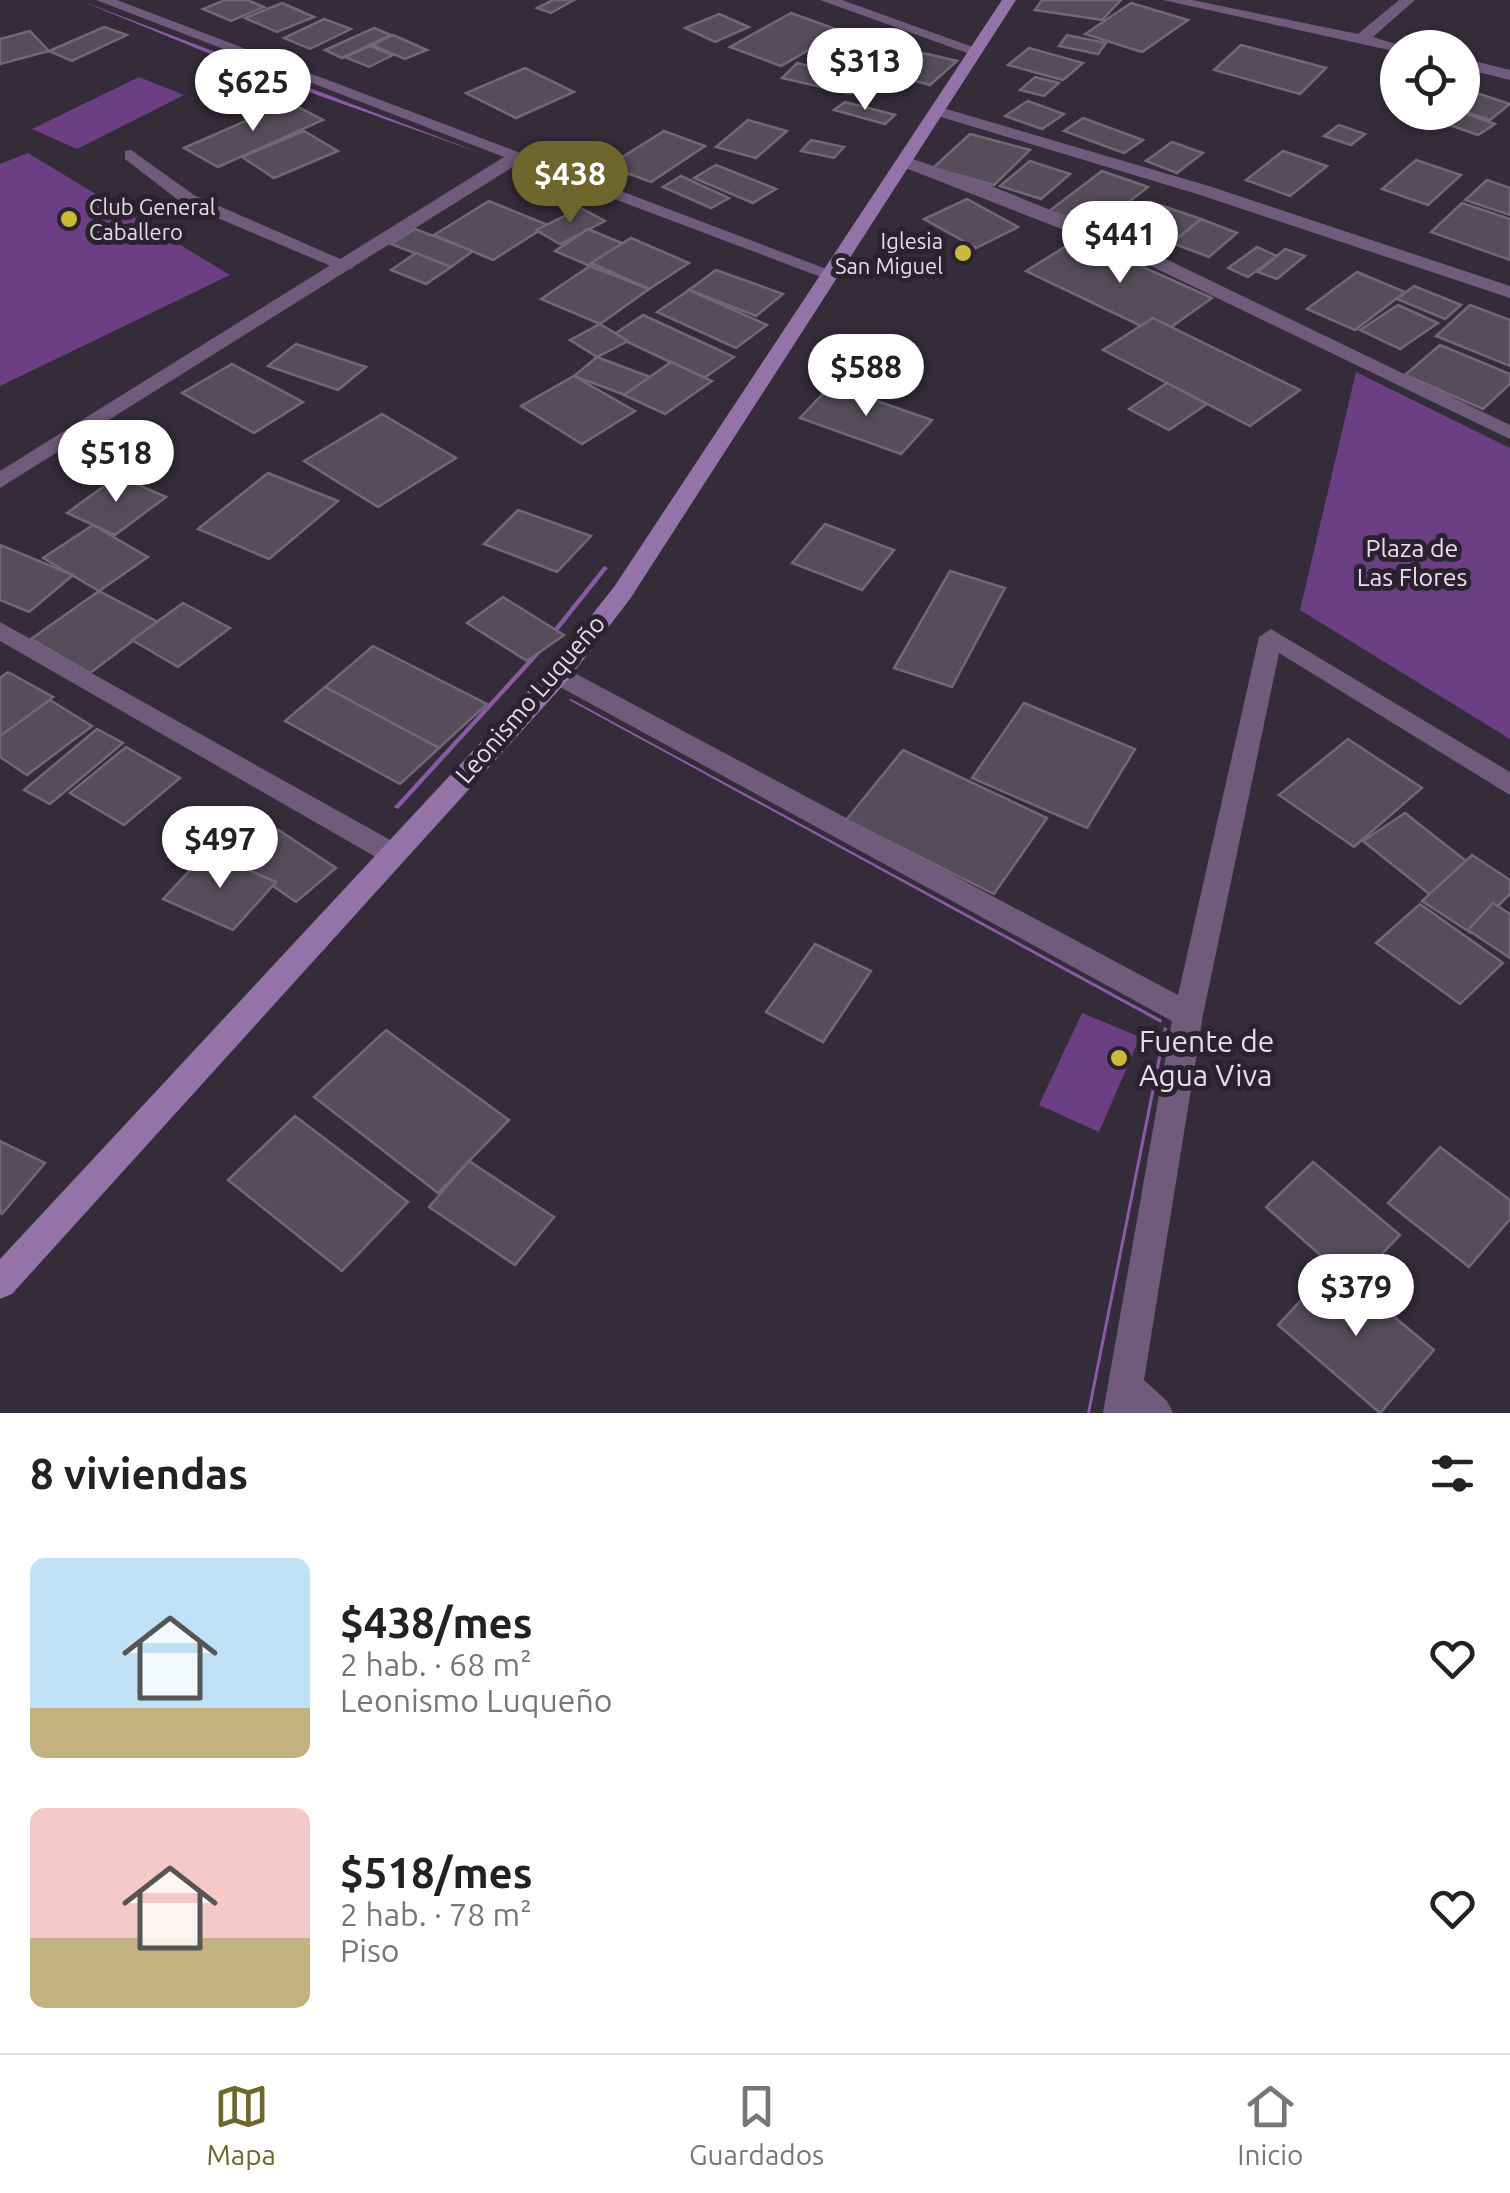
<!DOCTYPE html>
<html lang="es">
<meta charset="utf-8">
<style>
body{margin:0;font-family:Ubuntu,sans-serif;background:#f2f2f2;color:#222;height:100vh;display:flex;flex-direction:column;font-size:38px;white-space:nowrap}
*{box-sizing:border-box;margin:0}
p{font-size:32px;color:#767676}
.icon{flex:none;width:55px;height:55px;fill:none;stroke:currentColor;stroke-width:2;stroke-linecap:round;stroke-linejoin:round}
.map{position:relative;height:1413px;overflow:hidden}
.drawer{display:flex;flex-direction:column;background:#fff;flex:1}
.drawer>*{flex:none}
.fabs{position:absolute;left:1380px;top:30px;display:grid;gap:20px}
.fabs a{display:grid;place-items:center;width:100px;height:100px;border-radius:50%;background:#fff;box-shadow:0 2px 8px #0004;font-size:50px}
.price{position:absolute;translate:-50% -85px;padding:0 22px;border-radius:35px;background:#fff;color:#222;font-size:32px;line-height:65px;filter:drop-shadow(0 2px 5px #0008)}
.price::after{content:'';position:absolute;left:50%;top:60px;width:30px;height:22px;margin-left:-15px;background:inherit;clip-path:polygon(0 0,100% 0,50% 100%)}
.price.active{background:#6e662d;color:#fff}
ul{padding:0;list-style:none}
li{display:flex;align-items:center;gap:30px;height:250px;padding:0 30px}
li span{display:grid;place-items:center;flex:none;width:280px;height:200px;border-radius:15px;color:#555}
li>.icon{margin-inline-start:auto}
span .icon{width:120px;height:120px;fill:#fffc;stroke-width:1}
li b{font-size:42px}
h2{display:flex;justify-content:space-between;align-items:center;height:120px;padding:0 30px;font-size:42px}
.dock{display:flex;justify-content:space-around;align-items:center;height:140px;border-top:2px solid #e0e0e0;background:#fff;font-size:28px;color:#767676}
.dock a{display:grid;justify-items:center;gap:5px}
.dock .active{color:#6e662d}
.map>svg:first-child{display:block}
</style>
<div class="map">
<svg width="1510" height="1413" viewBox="0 0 1510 1413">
<rect width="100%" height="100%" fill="#342c39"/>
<!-- green -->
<g fill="#6c3f85">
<polygon points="139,77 184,95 77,149 32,129"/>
<polygon points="28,153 230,275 0,386 0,164"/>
<polygon points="1356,372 1510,448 1510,739 1300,610"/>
<polygon points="1082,1013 1140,1037 1099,1132 1039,1105"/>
</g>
<!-- water -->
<g fill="#8b59a8">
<polygon points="79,0 483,154 264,76"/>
<polygon points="604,566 608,568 537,657 398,809 394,807 533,655"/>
<polygon points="571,699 1162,1020 1161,1023 569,700"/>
<polygon points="1164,1027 1167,1028 1090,1413 1087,1413"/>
</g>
<!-- building -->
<g fill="#554d5a" stroke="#716877" stroke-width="2.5">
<polygon points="225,0 247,0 264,7 231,21 203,9"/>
<polygon points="553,0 574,0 551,13 537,8"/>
<polygon points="1042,0 1121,0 1102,20 1035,10"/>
<polygon points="282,3 314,17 277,32 245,18"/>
<polygon points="1131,3 1188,20 1142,52 1085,34"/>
<polygon points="791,13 841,31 781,66 730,47"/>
<polygon points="719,14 749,27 715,42 685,28"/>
<polygon points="324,19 351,29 310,49 284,38"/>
<polygon points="104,27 127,35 72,61 49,51"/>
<polygon points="374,28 391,35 342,58 325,50"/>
<polygon points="30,31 49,51 0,64 0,39"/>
<polygon points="393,35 427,50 405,59 372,45"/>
<polygon points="1067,35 1106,43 1098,54 1059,46"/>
<polygon points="1241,45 1326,68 1300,94 1214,70"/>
<polygon points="370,46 393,55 369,67 345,57"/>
<polygon points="1029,48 1083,63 1063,80 1008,65"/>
<polygon points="852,49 907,62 891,78 835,65"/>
<polygon points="923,53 957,61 930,85 897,76"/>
<polygon points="827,61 866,68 860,77 821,69"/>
<polygon points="797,63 866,79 851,94 782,78"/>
<polygon points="525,68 574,92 516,118 466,93"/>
<polygon points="1035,77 1059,83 1044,96 1020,90"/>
<polygon points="1462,88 1510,104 1490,120 1462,111"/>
<polygon points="1028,101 1064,114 1042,129 1005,116"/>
<polygon points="289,102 323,120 218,167 184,148"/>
<polygon points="845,102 895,115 885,124 834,110"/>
<polygon points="1455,112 1462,112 1495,124 1478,135 1441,122"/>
<polygon points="1083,118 1143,140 1124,153 1064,131"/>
<polygon points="748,120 787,131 756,158 716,147"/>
<polygon points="1339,125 1365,134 1351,145 1324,136"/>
<polygon points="304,131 338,151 274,178 242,157"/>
<polygon points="664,131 705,146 651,182 608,166"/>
<polygon points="970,134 1030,150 994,185 933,168"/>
<polygon points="811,140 844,147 834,158 801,151"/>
<polygon points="1172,142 1203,153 1177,173 1146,161"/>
<polygon points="1283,151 1327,166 1290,196 1246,180"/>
<polygon points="1416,160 1461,175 1428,205 1382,189"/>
<polygon points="1030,161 1070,174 1041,199 1000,186"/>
<polygon points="716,165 776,189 753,203 694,178"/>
<polygon points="1102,171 1148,187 1096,228 1049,211"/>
<polygon points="681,176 729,198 711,208 663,187"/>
<polygon points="1487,180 1510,188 1510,215 1465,200"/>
<polygon points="967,199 1018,227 976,248 924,219"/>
<polygon points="489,201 548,225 493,260 434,235"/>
<polygon points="1462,203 1510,219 1510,260 1431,232"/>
<polygon points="1160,205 1201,219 1179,238 1139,224"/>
<polygon points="581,208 605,221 560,244 536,230"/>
<polygon points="1201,219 1237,233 1209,257 1172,243"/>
<polygon points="415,229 473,251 451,267 391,244"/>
<polygon points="588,229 624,244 590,266 555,251"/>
<polygon points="631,238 689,263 649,289 591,263"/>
<polygon points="1079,238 1212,298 1160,335 1026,271"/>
<polygon points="1257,247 1277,256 1248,277 1228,268"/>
<polygon points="1285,249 1305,256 1277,279 1258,272"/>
<polygon points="416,253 451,267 426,284 391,270"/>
<polygon points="590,266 649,289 600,324 541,299"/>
<polygon points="716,270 783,294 756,316 689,290"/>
<polygon points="1357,272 1405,292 1355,330 1307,309"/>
<polygon points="1414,286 1461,305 1445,319 1397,299"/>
<polygon points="689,290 767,325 736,348 657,312"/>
<polygon points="1398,305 1438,323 1400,349 1360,330"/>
<polygon points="1470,305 1510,320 1510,366 1436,336"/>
<polygon points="643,315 734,357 704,378 613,335"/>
<polygon points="1153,318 1300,390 1250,426 1103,350"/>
<polygon points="600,324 628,341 597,357 570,340"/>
<polygon points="296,344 366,367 338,390 268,366"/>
<polygon points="1440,345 1510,374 1510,384 1483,409 1405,375"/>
<polygon points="597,357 650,377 628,396 574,376"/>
<polygon points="671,362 712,381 665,414 624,395"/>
<polygon points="232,364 303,402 254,433 182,393"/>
<polygon points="574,376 635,411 582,444 521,406"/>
<polygon points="1167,383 1207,404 1169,430 1129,409"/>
<polygon points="831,385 932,420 901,454 800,418"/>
<polygon points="382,414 456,458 378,507 304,461"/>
<polygon points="268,473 338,501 269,559 198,529"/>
<polygon points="118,476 166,497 115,535 67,513"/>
<polygon points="518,510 591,536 557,572 484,544"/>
<polygon points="825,524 894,550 862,590 792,563"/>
<polygon points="93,525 148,557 99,591 43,558"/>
<polygon points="0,545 73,575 29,612 0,600"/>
<polygon points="950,571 1005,588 952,687 894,668"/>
<polygon points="99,591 158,622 90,673 31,639"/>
<polygon points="503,597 564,635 527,661 467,623"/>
<polygon points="183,603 230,628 178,667 132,640"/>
<polygon points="373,646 487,704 439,748 325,687"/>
<polygon points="8,672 53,697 3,736 0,734 0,678"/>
<polygon points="325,687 439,748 400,784 285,721"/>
<polygon points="50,700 92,726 27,775 0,757 0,736"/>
<polygon points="1024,703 1135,749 1087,828 972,778"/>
<polygon points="97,729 123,743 50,804 24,790"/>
<polygon points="1348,739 1422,788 1354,847 1279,795"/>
<polygon points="126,747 180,778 124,825 70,793"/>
<polygon points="903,750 1047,818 994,894 846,820"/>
<polygon points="1405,813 1475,868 1433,897 1363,841"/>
<polygon points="277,829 336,868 296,902 237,861"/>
<polygon points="207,852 276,882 233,930 163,899"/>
<polygon points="1472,855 1510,880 1510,894 1471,933 1422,901"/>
<polygon points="1493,903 1510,914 1510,958 1468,930"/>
<polygon points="1420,904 1503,963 1460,1004 1376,943"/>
<polygon points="815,944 871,971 823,1042 766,1012"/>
<polygon points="386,1030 509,1120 438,1193 314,1097"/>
<polygon points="295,1116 408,1202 342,1271 228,1180"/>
<polygon points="0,1141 45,1163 2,1214 0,1213"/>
<polygon points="1440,1147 1510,1200 1510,1219 1469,1267 1388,1203"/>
<polygon points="469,1161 554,1217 515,1265 429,1207"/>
<polygon points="1313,1162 1400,1235 1353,1284 1266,1207"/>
<polygon points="1333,1266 1434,1350 1380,1413 1278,1325"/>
</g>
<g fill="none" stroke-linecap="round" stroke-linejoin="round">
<!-- lane -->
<polygon fill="#705b7d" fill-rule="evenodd" points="131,150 194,195 354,265 352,269 338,269 182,203 125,159 125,151"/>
<!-- street -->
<g fill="#705b7d" fill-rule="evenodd">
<polygon points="96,0 117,0 837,273 828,279 821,277 519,163 0,488 0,471 504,157"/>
<polygon points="820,0 842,0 984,51 970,54"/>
<polygon points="1163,0 1192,0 1358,34 1399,0 1415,0 1373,37 1409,48 1398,48 1398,52"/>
<polygon points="1462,58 1510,70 1510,80 1462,68"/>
<polygon points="931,108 943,108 1209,186 1510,286 1510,298 1197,194 931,114"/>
<polygon points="904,156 989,185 1143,248 1510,425 1510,439 1130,256 898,165 898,157"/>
<polygon points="0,622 401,846 405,853 401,860 391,864 381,860 0,641"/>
<polygon points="1271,629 1510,772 1510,795 1279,653 1203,1015 1144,1380 1167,1401 1173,1413 1103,1413 1172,1021 549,681 546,675 558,666 567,669 1178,995 1259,637"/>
</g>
<!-- secondary -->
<polygon fill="#9473a8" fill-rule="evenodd" points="1002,0 1016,0 630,599 567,681 12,1294 0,1299 0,1259 549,669 614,587"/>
</g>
<!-- markers -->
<g fill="#caba3a" stroke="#2a222e" stroke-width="4">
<circle cx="69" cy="219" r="10"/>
<circle cx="963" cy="253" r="10"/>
<circle cx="1119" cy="1058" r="10"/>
</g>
<g text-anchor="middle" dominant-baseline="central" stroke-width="10" stroke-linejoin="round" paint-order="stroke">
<!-- far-poi labels -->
<g font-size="22" fill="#e3dee6" stroke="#2a222e" text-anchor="start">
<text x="89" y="206">Club General<tspan x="89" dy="25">Caballero</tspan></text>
<text x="943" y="240" text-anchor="end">Iglesia<tspan x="943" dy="25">San Miguel</tspan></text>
</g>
<!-- park labels -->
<g font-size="25" fill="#eaddf2" stroke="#2a222e">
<text x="1412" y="548">Plaza de<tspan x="1412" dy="29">Las Flores</tspan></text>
</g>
<!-- street labels -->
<g font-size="25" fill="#e3dee6" stroke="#2a222e">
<text transform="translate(530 699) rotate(-49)">Leonismo Luqueño</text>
</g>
<!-- near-poi labels -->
<g font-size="30" fill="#e3dee6" stroke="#2a222e" text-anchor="start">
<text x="1139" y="1041">Fuente de<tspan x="1139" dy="34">Agua Viva</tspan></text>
</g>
</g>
</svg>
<div class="fabs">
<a><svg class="icon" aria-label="locate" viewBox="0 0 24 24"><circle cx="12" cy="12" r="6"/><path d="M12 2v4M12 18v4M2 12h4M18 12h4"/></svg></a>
</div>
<b class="price" style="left:865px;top:113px">$313</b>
<b class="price" style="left:253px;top:134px">$625</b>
<b class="price active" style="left:570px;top:226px">$438</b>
<b class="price" style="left:1120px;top:286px">$441</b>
<b class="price" style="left:866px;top:419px">$588</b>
<b class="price" style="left:116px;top:505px">$518</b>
<b class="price" style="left:220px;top:891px">$497</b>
<b class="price" style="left:1356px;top:1339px">$379</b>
</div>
<section class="drawer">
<h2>8 viviendas<svg class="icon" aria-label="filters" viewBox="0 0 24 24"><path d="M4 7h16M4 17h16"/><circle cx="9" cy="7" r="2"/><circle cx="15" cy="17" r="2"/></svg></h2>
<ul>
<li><span style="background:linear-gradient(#bfe0f5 75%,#c2b280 0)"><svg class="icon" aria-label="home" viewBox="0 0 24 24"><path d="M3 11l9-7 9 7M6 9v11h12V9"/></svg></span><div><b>$438/mes</b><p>2 hab. · 68 m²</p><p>Leonismo Luqueño</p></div><svg class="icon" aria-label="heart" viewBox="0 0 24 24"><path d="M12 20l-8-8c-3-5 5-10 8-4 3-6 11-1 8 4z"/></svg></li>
<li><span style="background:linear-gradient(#f6c9c9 65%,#c2b280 0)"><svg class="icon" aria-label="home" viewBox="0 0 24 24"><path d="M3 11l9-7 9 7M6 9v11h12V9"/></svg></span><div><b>$518/mes</b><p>2 hab. · 78 m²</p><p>Piso</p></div><svg class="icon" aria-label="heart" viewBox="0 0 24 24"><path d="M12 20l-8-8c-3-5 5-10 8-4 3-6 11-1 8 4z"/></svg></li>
</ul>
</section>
<nav class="dock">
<a class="active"><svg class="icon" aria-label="map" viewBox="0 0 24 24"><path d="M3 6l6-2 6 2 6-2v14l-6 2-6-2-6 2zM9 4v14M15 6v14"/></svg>Mapa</a>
<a><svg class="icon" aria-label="saved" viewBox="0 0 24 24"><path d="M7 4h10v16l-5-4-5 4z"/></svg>Guardados</a>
<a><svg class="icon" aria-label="home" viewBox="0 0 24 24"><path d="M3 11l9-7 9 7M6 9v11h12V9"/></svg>Inicio</a>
</nav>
